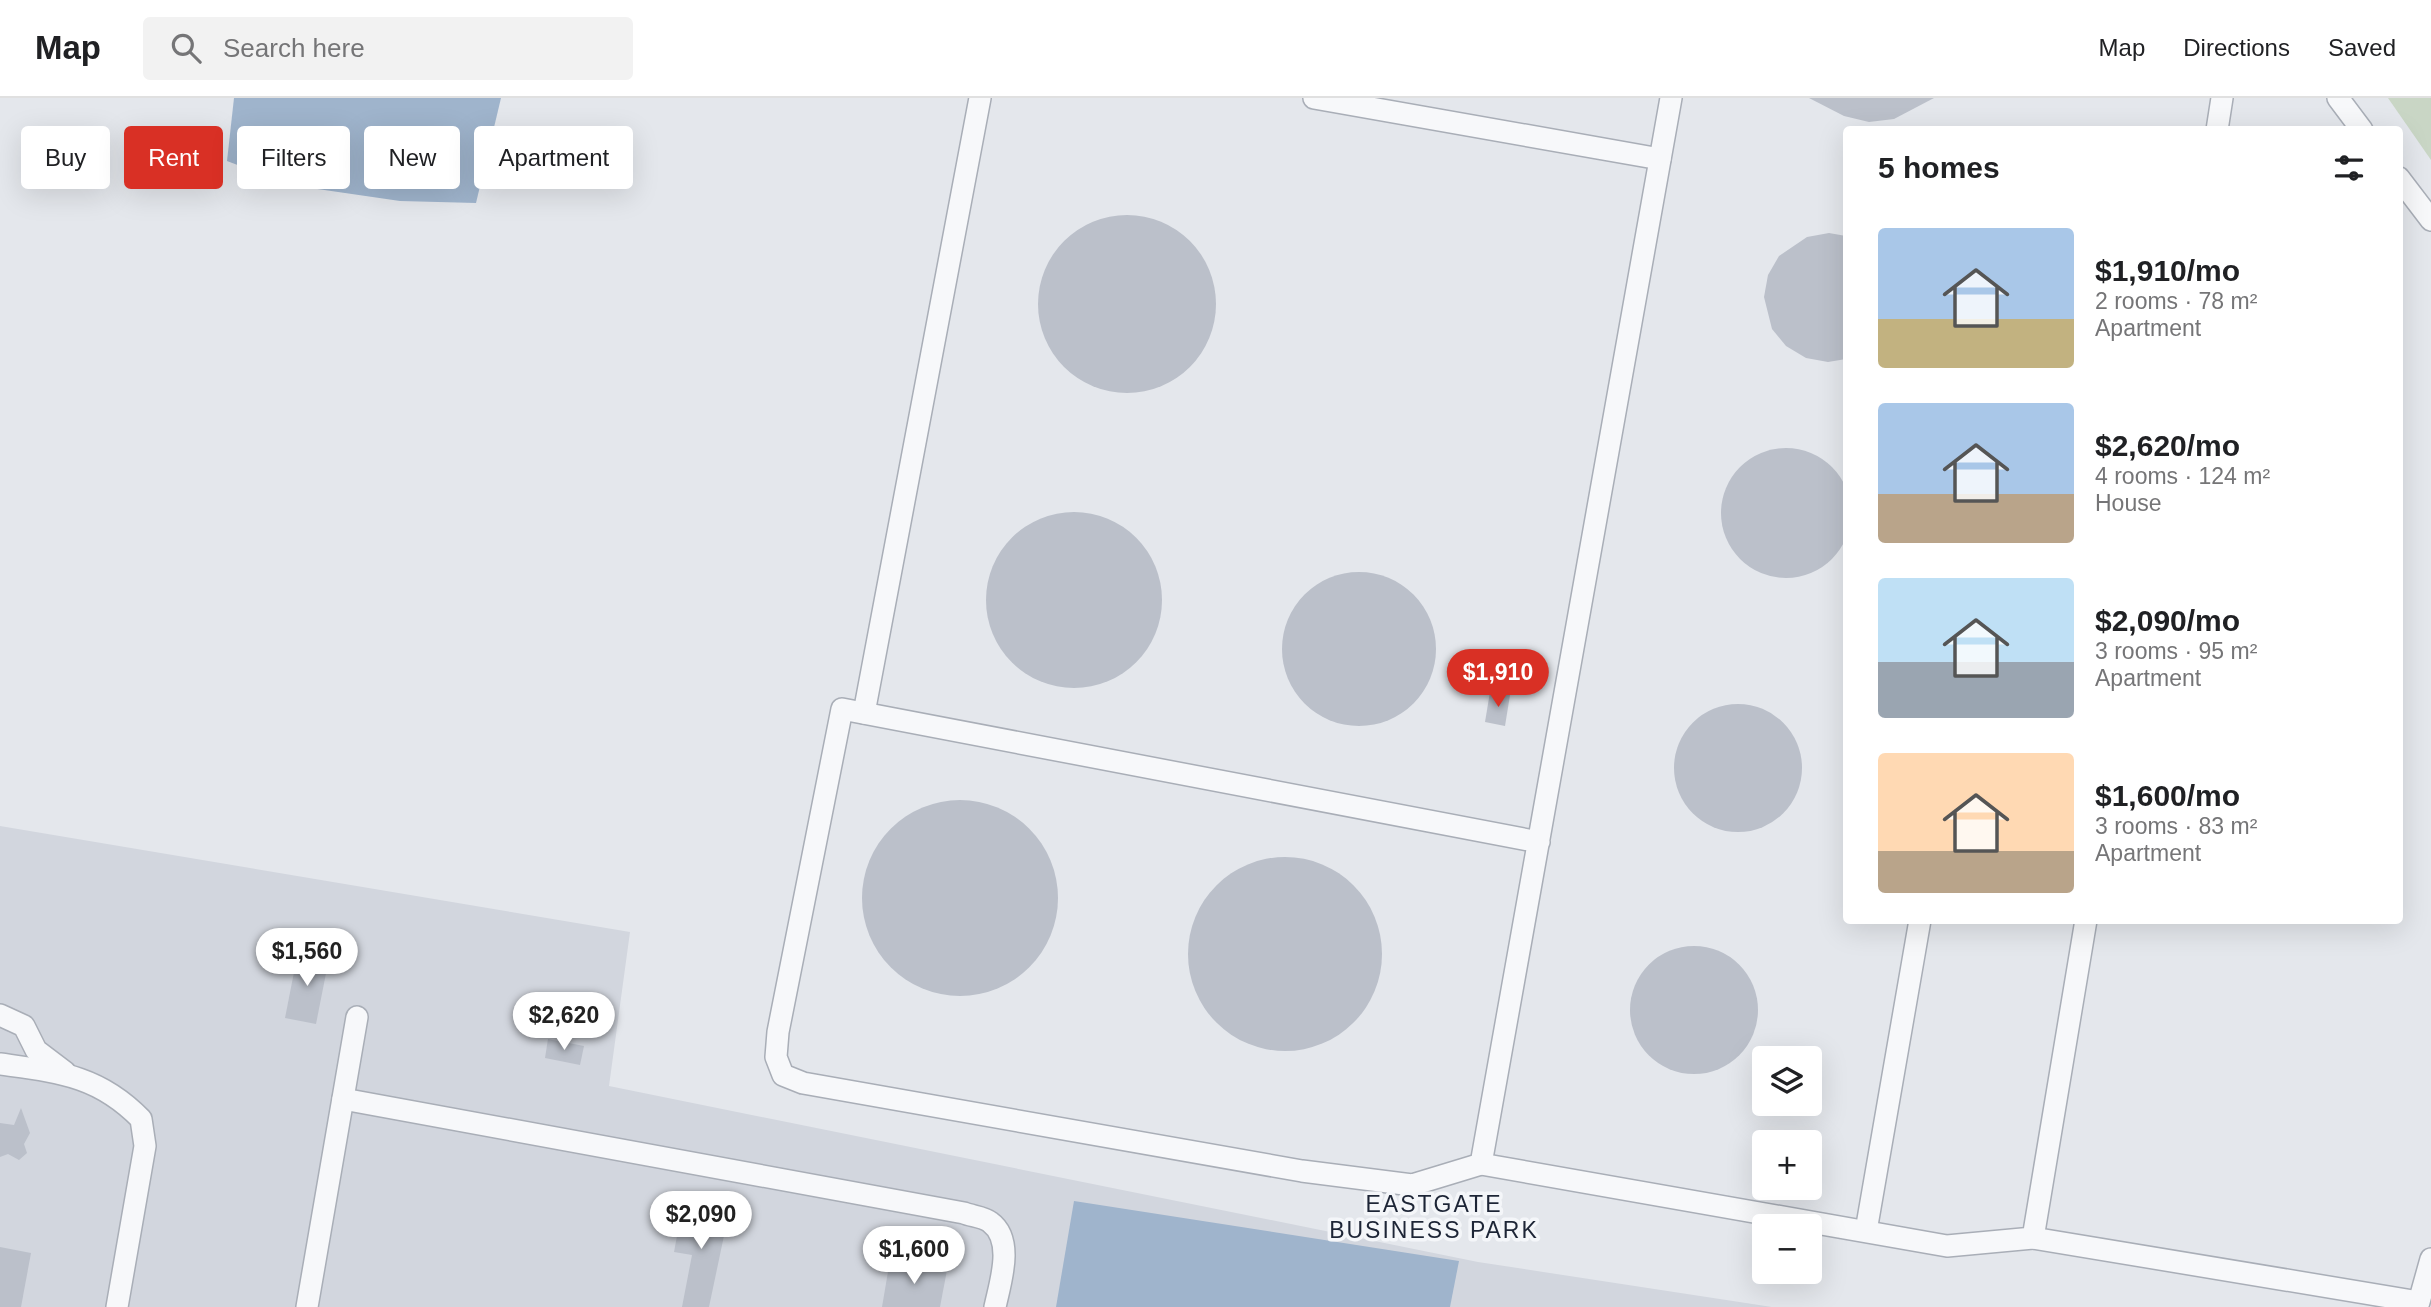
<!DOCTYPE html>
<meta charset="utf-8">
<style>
body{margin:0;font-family:Helvetica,sans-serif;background:#f2f2f2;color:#202124;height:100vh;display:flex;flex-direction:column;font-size:26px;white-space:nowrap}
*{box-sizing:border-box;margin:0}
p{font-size:23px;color:#757577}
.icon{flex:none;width:38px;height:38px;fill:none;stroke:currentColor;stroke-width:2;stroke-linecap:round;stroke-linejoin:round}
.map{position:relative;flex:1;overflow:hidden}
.drawer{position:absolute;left:1843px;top:28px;width:560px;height:798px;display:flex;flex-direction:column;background:#fff;border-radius:7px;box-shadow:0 7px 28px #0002}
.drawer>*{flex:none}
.banner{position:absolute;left:21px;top:28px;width:665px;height:63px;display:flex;gap:14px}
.buttons{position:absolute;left:1752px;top:948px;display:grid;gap:14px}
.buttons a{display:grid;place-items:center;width:70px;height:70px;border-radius:7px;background:#fff;box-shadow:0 7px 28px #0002;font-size:35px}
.price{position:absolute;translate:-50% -60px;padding:0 16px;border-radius:24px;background:#fff;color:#222;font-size:23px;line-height:46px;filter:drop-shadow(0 2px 4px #0008)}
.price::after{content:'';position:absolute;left:50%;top:42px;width:21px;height:16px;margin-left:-10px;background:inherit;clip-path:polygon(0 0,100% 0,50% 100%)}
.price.current{background:#d93025;color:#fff}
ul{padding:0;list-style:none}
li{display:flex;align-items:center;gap:21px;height:175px;padding:0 35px}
li span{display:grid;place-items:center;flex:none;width:196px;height:140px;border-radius:7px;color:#555}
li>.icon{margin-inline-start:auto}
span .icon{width:84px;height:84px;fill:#fffc;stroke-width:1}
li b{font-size:30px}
h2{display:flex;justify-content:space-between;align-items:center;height:84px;padding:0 35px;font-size:30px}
.pill{padding:0 24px;border-radius:7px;background:#fff;box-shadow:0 7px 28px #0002;font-size:24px;line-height:63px}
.pill.current{background:#d93025;color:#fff}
header{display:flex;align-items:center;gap:42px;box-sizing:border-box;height:98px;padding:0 35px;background:#fff;border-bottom:2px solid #e0e0e0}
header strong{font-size:33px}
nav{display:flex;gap:38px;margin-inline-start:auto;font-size:24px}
.search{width:490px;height:63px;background:#f2f2f2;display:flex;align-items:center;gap:18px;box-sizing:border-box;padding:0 24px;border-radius:7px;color:#757577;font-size:26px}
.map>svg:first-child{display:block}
</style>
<header>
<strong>Map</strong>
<div class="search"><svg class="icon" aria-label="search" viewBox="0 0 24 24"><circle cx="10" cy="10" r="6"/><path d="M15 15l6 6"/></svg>Search here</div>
<nav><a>Map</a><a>Directions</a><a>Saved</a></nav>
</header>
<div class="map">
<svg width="2431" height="1209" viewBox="0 0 2431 1209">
<rect width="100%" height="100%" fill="#e4e7ec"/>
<!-- built -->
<polygon fill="#d2d6de" points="0,728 630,834 609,988 1478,1164 1772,1209 0,1209"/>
<!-- green -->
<polygon fill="#c9d6c5" points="2388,0 2431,0 2431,62"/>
<!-- water -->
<g fill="#9fb4cc">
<polygon points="234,0 501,0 476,105 400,103 290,87 227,63"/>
<polygon points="1074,1103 1459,1163 1450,1209 1056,1209"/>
</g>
<!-- building -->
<g fill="#bbc0ca">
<polygon points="1809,0 1934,0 1894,21 1869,24 1844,18"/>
<circle cx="1127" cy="206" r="89"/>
<polygon points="1829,135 1846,138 1846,261 1828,264 1806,260 1786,248 1772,231 1764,199 1768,177 1779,158 1807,139"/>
<circle cx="1786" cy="415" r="65"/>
<circle cx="1074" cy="502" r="88"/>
<circle cx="1359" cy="551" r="77"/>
<polygon points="1490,594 1510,597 1505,628 1485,624"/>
<circle cx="1738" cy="670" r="64"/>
<circle cx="960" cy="800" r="98"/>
<circle cx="1285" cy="856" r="97"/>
<circle cx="1694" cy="912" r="64"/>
<polygon points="298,854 329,860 316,926 285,920"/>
<polygon points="548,941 584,948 580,967 545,960"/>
<polygon points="21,1010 30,1035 24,1046 27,1055 19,1062 8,1056 0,1059 0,1025 14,1027"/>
<polygon points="683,1106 729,1114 709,1209 682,1209 692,1157 674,1154"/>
<polygon points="0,1149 31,1155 21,1209 0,1209"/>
<polygon points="890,1162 947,1172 940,1209 882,1209"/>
</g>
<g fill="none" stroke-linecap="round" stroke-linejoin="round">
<defs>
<g id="minor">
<polyline points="1314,0 1660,61"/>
<polyline points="2338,0 2362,32"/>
<polyline points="2217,32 2222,0"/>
<polyline points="2399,80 2431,122"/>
<polyline points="864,615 980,0"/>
<polyline points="1539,744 842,611 778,934 776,959 783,977 803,985 1302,1073 1412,1087 1481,1066 1671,0"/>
<polyline points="0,917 24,928 36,952 65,974"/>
<path d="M0,966C58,974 98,977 141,1021L145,1048L117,1209"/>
<path d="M343,1001L964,1115C971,1118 984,1119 990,1124C1015,1142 1000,1185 995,1209"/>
<polyline points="1481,1066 1947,1148 2033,1140 2086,822"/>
<polyline points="1866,1133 1920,822"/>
<polyline points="2033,1140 2419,1204 2431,1161"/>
<polyline points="307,1209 357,919"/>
</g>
</defs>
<!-- minor casing -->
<use href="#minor" stroke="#a9aeb7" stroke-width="24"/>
<!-- minor -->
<use href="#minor" stroke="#f7f8fa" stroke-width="21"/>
</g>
<g text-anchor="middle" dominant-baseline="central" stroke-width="7" stroke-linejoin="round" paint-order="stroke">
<!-- neighbourhood labels -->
<g font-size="23" letter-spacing="2" fill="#1d2536" stroke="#f4f6f9">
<text x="1434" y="1106">EASTGATE<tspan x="1434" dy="26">BUSINESS PARK</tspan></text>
</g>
</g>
</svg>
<div class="buttons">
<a><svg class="icon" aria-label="layers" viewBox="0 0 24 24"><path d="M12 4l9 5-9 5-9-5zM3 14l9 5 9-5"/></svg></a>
<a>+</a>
<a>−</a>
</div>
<b class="price current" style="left:1498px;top:611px">$1,910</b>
<b class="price" style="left:307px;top:890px">$1,560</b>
<b class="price" style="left:564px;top:954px">$2,620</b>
<b class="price" style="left:701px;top:1153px">$2,090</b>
<b class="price" style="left:914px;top:1188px">$1,600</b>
<div class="banner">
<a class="pill">Buy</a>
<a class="pill current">Rent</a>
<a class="pill">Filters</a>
<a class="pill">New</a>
<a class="pill">Apartment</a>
</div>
<section class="drawer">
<h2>5 homes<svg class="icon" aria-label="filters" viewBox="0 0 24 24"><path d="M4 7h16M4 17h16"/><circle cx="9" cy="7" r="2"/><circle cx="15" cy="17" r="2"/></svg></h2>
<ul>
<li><span style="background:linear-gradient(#a9c7e8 65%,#c2b280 0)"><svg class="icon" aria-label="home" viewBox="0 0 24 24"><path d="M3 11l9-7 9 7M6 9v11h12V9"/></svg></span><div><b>$1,910/mo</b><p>2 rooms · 78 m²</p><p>Apartment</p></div></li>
<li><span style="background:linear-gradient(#a9c7e8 65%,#b9a48a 0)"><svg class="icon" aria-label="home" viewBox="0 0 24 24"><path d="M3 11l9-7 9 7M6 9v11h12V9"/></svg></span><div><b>$2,620/mo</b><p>4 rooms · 124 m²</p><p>House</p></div></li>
<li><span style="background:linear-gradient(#bfe0f5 60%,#9aa5b1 0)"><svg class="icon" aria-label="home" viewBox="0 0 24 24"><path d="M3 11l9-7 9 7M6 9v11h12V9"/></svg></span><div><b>$2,090/mo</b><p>3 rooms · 95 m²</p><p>Apartment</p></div></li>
<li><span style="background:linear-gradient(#ffd9b3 70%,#b9a48a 0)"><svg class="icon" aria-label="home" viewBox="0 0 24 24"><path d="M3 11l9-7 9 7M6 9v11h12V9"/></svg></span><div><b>$1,600/mo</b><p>3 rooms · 83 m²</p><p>Apartment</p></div></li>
</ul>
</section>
</div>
